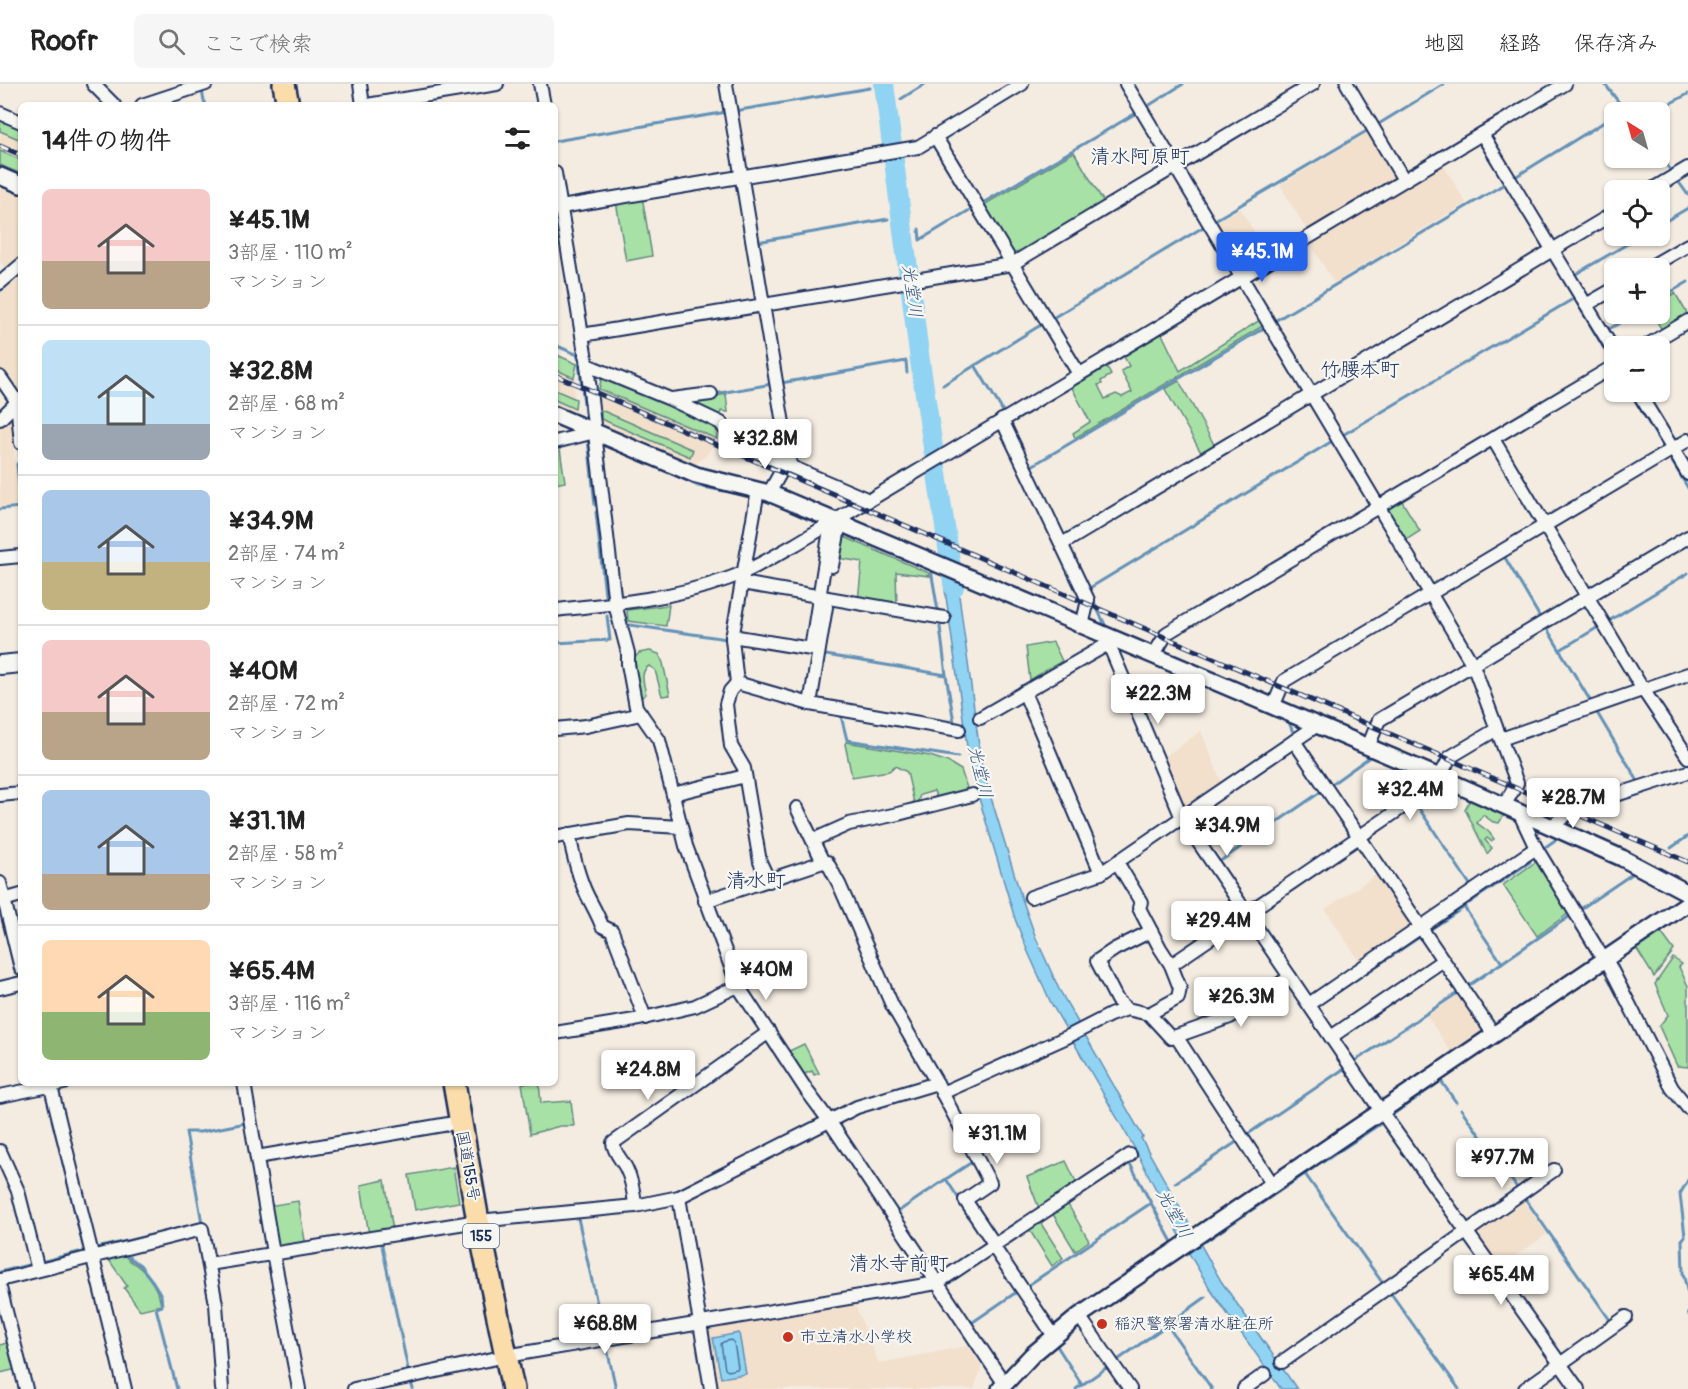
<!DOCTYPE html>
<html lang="ja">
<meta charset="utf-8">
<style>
body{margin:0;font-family:Pangolin,"Klee One",sans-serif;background:#f6f6f6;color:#222;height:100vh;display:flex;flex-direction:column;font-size:22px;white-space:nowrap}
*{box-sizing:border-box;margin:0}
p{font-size:20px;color:#767676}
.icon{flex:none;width:33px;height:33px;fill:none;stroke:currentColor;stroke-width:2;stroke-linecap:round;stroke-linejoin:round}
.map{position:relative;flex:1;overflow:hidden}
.details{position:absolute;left:18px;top:18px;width:540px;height:984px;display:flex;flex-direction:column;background:#fff;border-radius:9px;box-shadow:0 2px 4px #0004}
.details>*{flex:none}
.needle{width:39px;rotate:323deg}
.controls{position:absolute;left:1604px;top:18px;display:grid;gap:12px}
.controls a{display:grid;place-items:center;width:66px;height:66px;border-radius:9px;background:#fff;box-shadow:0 2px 4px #0004;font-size:30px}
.price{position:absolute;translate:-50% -51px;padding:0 14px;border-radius:6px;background:#fff;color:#222;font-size:20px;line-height:39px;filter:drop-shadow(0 2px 3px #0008)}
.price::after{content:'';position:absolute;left:50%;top:36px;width:18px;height:14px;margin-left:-9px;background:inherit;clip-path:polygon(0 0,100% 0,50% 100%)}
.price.active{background:#2563eb;color:#fff}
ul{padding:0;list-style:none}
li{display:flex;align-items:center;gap:18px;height:150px;padding:0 24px}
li+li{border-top:2px solid #e0e0e0}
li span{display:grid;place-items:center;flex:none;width:168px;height:120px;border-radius:9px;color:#555}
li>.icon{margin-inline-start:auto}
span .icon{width:72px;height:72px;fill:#fffc;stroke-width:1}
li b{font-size:26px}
h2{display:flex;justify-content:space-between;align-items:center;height:72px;padding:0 24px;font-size:26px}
header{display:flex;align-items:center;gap:36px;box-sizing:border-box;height:84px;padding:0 30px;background:#fff;border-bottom:2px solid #e0e0e0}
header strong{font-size:28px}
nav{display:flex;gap:33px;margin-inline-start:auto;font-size:21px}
.search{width:420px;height:54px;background:#f6f6f6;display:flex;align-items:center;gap:15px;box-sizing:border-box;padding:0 21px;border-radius:9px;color:#767676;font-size:22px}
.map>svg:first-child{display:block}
</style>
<header>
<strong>Roofr</strong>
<div class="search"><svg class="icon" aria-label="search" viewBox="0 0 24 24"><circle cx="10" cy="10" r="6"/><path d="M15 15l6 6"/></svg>ここで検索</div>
<nav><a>地図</a><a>経路</a><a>保存済み</a></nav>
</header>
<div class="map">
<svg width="1688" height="1305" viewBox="0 0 1688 1305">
<rect width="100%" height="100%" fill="#f4ece1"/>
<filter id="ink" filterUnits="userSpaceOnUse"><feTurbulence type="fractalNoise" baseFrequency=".0167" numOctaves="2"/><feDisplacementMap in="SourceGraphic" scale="12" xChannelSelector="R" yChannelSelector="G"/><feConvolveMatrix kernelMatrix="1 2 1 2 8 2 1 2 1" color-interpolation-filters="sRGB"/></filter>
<g filter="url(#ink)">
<!-- built -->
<g fill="#f2e0cc">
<polygon points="0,34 21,42 21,90 0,81"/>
<polygon points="1372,46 1400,93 1307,147 1280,101"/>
<polygon points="1443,80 1466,119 1334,199 1310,160"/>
<polygon points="0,97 21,107 21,178 8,189 0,177"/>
<polygon points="1240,124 1268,171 1241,187 1213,140"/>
<polygon points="21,192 21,305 13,306 0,287 0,210"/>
<polygon points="555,270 577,280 574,294 575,331 555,322"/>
<polygon points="602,292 716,340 717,355 706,372 695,380 601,340 599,305"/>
<polygon points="14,328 17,353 14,367 20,421 0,424 0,339"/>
<polygon points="1201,647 1222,699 1185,724 1164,673"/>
<polygon points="1379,789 1412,839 1412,843 1360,878 1325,825"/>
<polygon points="1461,909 1485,948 1452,970 1427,932"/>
<polygon points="1521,1113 1547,1150 1497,1185 1473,1151 1474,1146"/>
<polygon points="854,1218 879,1279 968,1262 982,1283 974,1305 717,1305 706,1244"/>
</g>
<!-- green -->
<g fill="#a8e1a5" stroke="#628882" stroke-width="1.5">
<polygon points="0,34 21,42 21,56 0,47"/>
<polygon points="0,67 21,76 21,90 0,81"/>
<polygon points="1074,68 1105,120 1015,174 982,122"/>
<polygon points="642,112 652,172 626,177 616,117"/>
<polygon points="1675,209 1688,231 1688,234 1664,249 1652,230 1659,230 1659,218"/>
<polygon points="1263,234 1266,240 1075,354 1073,349 1090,338 1070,300 1105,280 1111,291 1101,297 1102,300 1098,301 1105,315 1116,310 1122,313 1132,308 1121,287 1129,282 1122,269 1160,246 1180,287"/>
<polygon points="555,270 577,280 574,294 555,285"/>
<polygon points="602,292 716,340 717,355 599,305"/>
<polygon points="1179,297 1216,364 1203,372 1165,305"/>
<polygon points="555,306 576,315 575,325 555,316"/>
<polygon points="726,310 728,328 721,327 720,335 688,317"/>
<polygon points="601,326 693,366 690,373 601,335"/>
<polygon points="559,359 565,398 555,400 555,360"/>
<polygon points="1400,414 1420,447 1403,458 1385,422"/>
<polygon points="842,452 929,489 930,492 896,488 897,523 858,517 862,478 837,474"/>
<polygon points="669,521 666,542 628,537 627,526"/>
<polygon points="1053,558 1062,577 1030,596 1026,563"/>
<path d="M650,567L659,570L663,579L670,611L662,612L655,586L649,582C639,588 644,600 646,610L642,613L639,611L633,576L639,569Z"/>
<polygon points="846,658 930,672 948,678 961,686 967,704 963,709 937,715 934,707 920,711 917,720 914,719 907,688 895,682 889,687 852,693 845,660"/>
<polygon points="1475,715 1500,726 1504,731 1499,739 1493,738 1483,731 1477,739 1489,748 1494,755 1491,757 1487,754 1485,756 1492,764 1487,770 1465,725 1470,716"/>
<polygon points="1537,777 1569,829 1537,852 1503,801"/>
<polygon points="1660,847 1674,866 1654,893 1636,864"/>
<polygon points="1673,874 1682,880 1679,883 1688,902 1688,983 1677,982 1659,942 1668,931 1655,900"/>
<polygon points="804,960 819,989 814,991 812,987 802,991 787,968"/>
<polygon points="522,999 539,999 541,1019 571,1017 574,1042 560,1042 530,1050"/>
<polygon points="1066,1077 1078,1102 1040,1127 1027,1093"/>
<polygon points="453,1083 459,1118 415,1126 409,1091"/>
<polygon points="385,1096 393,1147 369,1151 361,1101"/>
<polygon points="298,1117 306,1162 279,1166 268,1122"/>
<polygon points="1066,1117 1089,1157 1075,1167 1051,1127"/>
<polygon points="1038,1135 1063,1174 1052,1182 1027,1142"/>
<path d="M123,1168C126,1177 134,1178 140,1184C151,1194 159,1208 161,1221L140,1226L124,1204L127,1202L107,1173Z"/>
<polygon points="10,1258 17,1285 0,1289 0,1261"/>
</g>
<!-- water -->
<g fill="#91d3f2" stroke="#6291b7" stroke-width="1.5">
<polygon points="942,484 956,489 982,684 1021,812 1036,854 1059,905 1143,1053 1141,1054 1221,1197 1297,1305 1281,1305 1212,1208 1191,1173 1135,1065 1051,919 1028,868 1015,835 970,684"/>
<polygon points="739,1249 746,1290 721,1294 713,1254"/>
</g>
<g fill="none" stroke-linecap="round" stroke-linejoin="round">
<!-- shore -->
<polygon stroke="#4a7199" stroke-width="1.5" points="731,1256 734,1259 738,1283 737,1285 728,1287 725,1285 721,1260 723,1258"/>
<!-- stream -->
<g stroke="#6291b7" stroke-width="3">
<polyline points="1605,0 1626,28"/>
<polyline points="878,2 884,1"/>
<polyline points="202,7 205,21"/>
<polyline points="901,15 925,0"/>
<polyline points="887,23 894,19"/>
<polyline points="1145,24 1183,0"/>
<polyline points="734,27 870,4"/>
<polyline points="1654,28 1688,10"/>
<polyline points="1377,41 1444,0"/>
<polyline points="555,57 727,28"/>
<polyline points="1659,71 1671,87"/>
<polyline points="1515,93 1614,32"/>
<polyline points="1678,97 1688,111"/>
<polyline points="981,120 1138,28"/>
<polyline points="896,134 902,132"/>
<polyline points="1215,136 1370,45"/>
<polyline points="1659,141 1688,124"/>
<polyline points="919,145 920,156 973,124"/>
<polyline points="904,149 911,147"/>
<polyline points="757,158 888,135"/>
<polyline points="1574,191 1641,152"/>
<polyline points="1564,197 1612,278"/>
<polyline points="0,207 6,202"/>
<polyline points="1659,215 1688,198"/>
<polyline points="1051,235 1205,142"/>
<polyline points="1273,238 1506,99"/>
<polyline points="1609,245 1635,230"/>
<polyline points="555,261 578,271 578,274"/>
<polyline points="579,280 586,335"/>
<polyline points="975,281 1004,329"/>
<polyline points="917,287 922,287"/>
<polyline points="781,299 906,277 907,289"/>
<polyline points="943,301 1044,239"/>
<polyline points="925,308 932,308"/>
<polyline points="1630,308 1663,363"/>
<polyline points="714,310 772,300"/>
<polyline points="1340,350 1341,352 1573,215"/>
<polyline points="588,355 595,421"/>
<polyline points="628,370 698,402 740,410"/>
<polyline points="1670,374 1688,404"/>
<polyline points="17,380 21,421"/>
<polyline points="1030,383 1264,244"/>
<polyline points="765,415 807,435 817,437"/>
<polyline points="0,425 21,423"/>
<polyline points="596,428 605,511"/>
<polyline points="894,470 931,486 938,527"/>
<polyline points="1504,472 1541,535"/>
<polyline points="1088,505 1334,356"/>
<polyline points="1092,514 1107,545"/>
<polyline points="1413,527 1430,517"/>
<polyline points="1607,538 1688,489"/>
<polyline points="630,541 727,555"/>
<polyline points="940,543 946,591"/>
<polyline points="1546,543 1591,618"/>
<polyline points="555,559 610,556 607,532"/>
<polyline points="1560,566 1600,542"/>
<polyline points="826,571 946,591 954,638"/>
<polyline points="807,623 808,626 832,630"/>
<polyline points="1596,627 1639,699"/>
<polyline points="839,631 841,632 847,656 958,673"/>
<polyline points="1289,638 1294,651 1292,653"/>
<polyline points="1329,702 1371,672"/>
<polyline points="1416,720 1471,802"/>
<polyline points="1585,728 1649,707"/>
<polyline points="1544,764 1558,754"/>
<polyline points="1671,764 1688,752"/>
<polyline points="1219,778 1322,707"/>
<polyline points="1469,819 1530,778"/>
<polyline points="1464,823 1502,879"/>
<polyline points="0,826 7,853"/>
<polyline points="1579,826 1635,788"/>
<polyline points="1431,845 1466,822"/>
<polyline points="8,858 15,888"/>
<polyline points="1295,890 1308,910"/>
<polyline points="1465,904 1570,832"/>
<polyline points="21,909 21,910"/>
<polyline points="1320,920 1418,854"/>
<polyline points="1319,925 1332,944"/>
<polyline points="1340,955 1356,980"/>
<polyline points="1355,977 1459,908"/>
<polyline points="1371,1000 1381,1016"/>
<polyline points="47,1014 51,1029"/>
<polyline points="1461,1025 1518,1105"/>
<polyline points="1392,1031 1441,997 1456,1018"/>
<polyline points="52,1036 58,1058"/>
<polyline points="1245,1052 1345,984"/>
<polyline points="60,1067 83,1162"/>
<polyline points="1323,1078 1383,1038"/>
<polyline points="1130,1080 1172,1158"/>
<polyline points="1305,1090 1384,1201"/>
<polyline points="946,1095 972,1078"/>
<polyline points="1688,1096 1680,1110 1685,1152 1682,1156 1683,1189 1688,1210"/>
<polyline points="1175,1099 1238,1057"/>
<polyline points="1524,1113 1612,1239"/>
<polyline points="899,1127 946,1095 959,1115"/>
<polyline points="578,1134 604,1251"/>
<polyline points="381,1157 409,1290"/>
<polyline points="1206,1157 1315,1083"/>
<polyline points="97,1164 202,1139 186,1048 200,1048 246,1039 246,1037"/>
<polyline points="126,1171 140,1181 153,1198 161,1211 162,1222 156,1224 177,1305"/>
<polyline points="41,1178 79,1168"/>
<polyline points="0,1188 28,1181"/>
<polyline points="1027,1202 1151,1119"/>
<polyline points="1390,1208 1459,1305"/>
<polyline points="1688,1229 1688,1230"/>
<polyline points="970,1240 1018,1207"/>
<polyline points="1167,1241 1212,1305"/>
<polyline points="606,1260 616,1305"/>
<polyline points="1057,1262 1082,1301"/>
<polyline points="1115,1278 1206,1213"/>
<polyline points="411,1298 413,1305"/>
<polyline points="1076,1305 1109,1282"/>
</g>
<!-- river -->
<polyline stroke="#91d3f2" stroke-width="20" points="884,0 920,277 954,503"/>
<defs>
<g id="minor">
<polyline points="93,0 114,21"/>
<polyline points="360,0 363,21"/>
<polyline points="540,0 544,21"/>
<polyline points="726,0 790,381"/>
<polyline points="1126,0 1473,581 1517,699 1504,722"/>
<polyline points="1347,0 1404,96"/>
<polyline points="142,21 206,0"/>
<polyline points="367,21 497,0"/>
<polyline points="0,29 21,38"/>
<polyline points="1482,50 1614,267"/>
<polyline points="935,52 1079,290"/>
<polyline points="555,89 587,281 615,520 628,569 628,580 636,623 659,656 686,762 738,902 807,1007 830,1038 1004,1299"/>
<polyline points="1651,106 1688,84"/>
<polyline points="555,124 918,63 1022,0"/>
<polyline points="1648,184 1688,161"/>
<polyline points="0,199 21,181"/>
<polyline points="1586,221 1614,205"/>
<polyline points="582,251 1012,180 1313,0"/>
<polyline points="1646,262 1688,237"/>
<polyline points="587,281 670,315 721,339 733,358 869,416"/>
<polyline points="0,293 17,318 21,359"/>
<polyline points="1638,308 1688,390"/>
<polyline points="672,315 711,310"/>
<polyline points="0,335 20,315"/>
<polyline points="1002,336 1088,516 1082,542"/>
<polyline points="1493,355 1642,604 1688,673"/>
<polyline points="555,358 595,348"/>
<polyline points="758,406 732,555 737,599 810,620 959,646"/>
<polyline points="769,409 786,379"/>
<polyline points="1062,460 1614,129"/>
<polyline points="0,474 21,472"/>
<polyline points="832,482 840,439"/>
<polyline points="742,499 944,534"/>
<path d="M555,526C613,520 671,515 727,495C751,487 774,472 796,460L1565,0"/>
<polyline points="1105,551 1182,734 1381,1027 1578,1305"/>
<polyline points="732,552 811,565 831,439"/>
<polyline points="1153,572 1167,549 1614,282"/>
<polyline points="737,599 730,607 726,620 731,662 744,684 760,778 769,797"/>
<polyline points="1024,608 1101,789"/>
<polyline points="810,620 826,523"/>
<polyline points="1273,623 1284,597 1688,356"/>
<polyline points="980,634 1108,560"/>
<polyline points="555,645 586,642 641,630"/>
<polyline points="1501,655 1688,590"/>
<polyline points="1294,657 1494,951"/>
<polyline points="1368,663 1379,636 1688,453"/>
<polyline points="1440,693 1450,673 1497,645"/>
<polyline points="673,710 745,692"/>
<polyline points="0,711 21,709"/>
<polyline points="797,724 823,778 827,778 839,800 892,921 937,999 990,1099 965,1116 995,1161"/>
<polyline points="1519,728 1536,764 1604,876"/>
<polyline points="1551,742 1578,723 1688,688"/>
<path d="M569,750C573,771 578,792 587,811C592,821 598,831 602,842L612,847L645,934"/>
<polyline points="555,753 629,740 681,743"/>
<polyline points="813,756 849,740 898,730 972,711"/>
<polyline points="1117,778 1141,818 1139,824 1160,864 1171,881 1180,904 1178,914 1149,930"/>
<polyline points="0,799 21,884"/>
<polyline points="1031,813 1101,789 1316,642"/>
<polyline points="0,817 21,811"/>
<polyline points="705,817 823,778"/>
<polyline points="1606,875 1672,1004 1688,1024"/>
<polyline points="1171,881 1444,695"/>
<polyline points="0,904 21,899"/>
<polyline points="1309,920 1536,764"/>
<polyline points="1127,925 1117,916 1097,877 1115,865 1151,847"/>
<polyline points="555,949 635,936 695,922 738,902"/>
<polyline points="1176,952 1273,1101"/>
<polyline points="1331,953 1442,877"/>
<polyline points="50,999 125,1305"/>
<polyline points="244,999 273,1169 299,1305"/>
<polyline points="942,1009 1067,953 1110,931 1127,925 1149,930 1171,954 1230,933 1290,893"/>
<polyline points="0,1012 64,999"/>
<polyline points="0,1067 18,1107 38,1186"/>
<polyline points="257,1073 460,1038"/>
<polyline points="679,1113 711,1305"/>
<path d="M635,1122C634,1109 632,1096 626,1084C622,1076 614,1069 613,1059L769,948"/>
<polyline points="993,1162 1054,1252"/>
<polyline points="209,1180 478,1137 635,1122 679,1113 857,1023 937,999"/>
<polyline points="0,1196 202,1145 216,1220 222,1305"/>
<polyline points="0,1204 26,1305"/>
<polyline points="1079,1232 1130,1305"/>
<polyline points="1282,1278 1554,1086"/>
<polyline points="354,1305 506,1272 937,1199 1130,1071"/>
<polyline points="1244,1305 1265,1290"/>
<polyline points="1525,1305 1626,1233"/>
</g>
<g id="tertiary">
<polyline points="0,92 21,101"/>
<polyline points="555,331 696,391 769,409 959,489 1444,695 1622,774 1688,809"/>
<polyline points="1000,1305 1032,1271 1079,1232 1688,819"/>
</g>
<polyline id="secondary" points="0,581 21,579"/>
<g id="trunk">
<polyline points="284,0 288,21"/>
<polyline points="454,999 478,1137 513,1305"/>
</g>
</defs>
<!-- minor casing -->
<use href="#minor" stroke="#1b2f5e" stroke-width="16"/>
<!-- tertiary casing -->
<use href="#tertiary" stroke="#1b2f5e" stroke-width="20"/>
<!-- secondary casing -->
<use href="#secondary" stroke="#1b2f5e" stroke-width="22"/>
<!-- trunk casing -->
<use href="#trunk" stroke="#1b2f5e" stroke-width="26"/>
<!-- minor -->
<use href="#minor" stroke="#f6f6f2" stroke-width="12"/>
<!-- tertiary -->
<use href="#tertiary" stroke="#f6f6f2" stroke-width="15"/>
<!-- secondary -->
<use href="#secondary" stroke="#f6f6f2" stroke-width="18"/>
<!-- trunk -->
<use href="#trunk" stroke="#fbddab" stroke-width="21"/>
<defs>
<g id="rail">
<polyline points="0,62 21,71"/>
<polyline points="555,291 1688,778"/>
</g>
</defs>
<!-- rail casing -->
<use href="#rail" stroke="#1b2f5e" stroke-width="5"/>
<!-- rail -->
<use href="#rail" stroke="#f6f6f2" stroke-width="3" stroke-dasharray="9" stroke-linecap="butt"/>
</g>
</g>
<!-- markers -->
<g fill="#c8321e" stroke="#f6f6f2" stroke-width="2">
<circle cx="1102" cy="1240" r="6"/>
<circle cx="788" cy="1253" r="6"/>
</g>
<g text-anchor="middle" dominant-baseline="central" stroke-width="4.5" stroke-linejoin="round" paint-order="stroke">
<!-- shield labels -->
<rect fill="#f6f6f2" stroke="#5d6b8a" stroke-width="1.5" x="463" y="1140" width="36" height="24" rx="4.5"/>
<g font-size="15" font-weight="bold" fill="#1b2f5e">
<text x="481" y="1152">155</text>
</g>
<!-- street labels -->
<g font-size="16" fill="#1b2f5e" stroke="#f6f6f2">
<text transform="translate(468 1082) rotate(80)">国道155号</text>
</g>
<!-- poi labels -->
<g font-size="16" fill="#1b2f5e" stroke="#f6f6f2" text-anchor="start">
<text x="1114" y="1240">稲沢警察署清水駐在所</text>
<text x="800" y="1253">市立清水小学校</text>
</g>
<!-- water labels -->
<g font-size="18" font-style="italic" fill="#385883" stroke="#f6f6f2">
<text transform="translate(912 207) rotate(82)">光堂川</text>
<text transform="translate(980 688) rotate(77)">光堂川</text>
<text transform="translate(1174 1130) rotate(61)">光堂川</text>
</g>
<!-- quarter labels -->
<g font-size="20" fill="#1b2f5e" stroke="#f6f6f2">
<text x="1140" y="72">清水阿原町</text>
<text x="1360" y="285">竹腰本町</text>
<text x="756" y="796">清水町</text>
<text x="899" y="1179">清水寺前町</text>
</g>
</g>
</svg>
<div class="controls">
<a><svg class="needle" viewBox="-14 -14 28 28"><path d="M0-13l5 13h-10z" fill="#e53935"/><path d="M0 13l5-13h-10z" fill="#767676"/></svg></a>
<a><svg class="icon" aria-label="locate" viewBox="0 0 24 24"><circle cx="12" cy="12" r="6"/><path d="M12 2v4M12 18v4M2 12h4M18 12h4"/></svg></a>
<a>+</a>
<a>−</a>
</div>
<b class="price active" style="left:1262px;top:199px">¥45.1M</b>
<b class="price" style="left:765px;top:386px">¥32.8M</b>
<b class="price" style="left:1158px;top:641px">¥22.3M</b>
<b class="price" style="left:1410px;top:737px">¥32.4M</b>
<b class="price" style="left:1573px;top:745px">¥28.7M</b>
<b class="price" style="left:1227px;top:773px">¥34.9M</b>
<b class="price" style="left:1218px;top:868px">¥29.4M</b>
<b class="price" style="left:766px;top:917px">¥40M</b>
<b class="price" style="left:1241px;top:944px">¥26.3M</b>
<b class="price" style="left:648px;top:1017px">¥24.8M</b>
<b class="price" style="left:997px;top:1081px">¥31.1M</b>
<b class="price" style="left:1502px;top:1105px">¥97.7M</b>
<b class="price" style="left:1501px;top:1222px">¥65.4M</b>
<b class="price" style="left:605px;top:1271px">¥68.8M</b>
<section class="details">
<h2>14件の物件<svg class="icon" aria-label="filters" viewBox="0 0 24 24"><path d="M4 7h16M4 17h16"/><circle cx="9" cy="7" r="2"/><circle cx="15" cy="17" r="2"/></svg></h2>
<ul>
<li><span style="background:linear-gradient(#f6c9c9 60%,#b9a48a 0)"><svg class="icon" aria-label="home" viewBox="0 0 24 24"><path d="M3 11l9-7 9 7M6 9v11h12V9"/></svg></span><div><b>¥45.1M</b><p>3部屋 · 110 m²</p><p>マンション</p></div></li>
<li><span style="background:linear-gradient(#bfe0f5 70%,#9aa5b1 0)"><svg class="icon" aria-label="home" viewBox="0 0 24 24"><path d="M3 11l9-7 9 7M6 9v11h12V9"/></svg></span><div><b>¥32.8M</b><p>2部屋 · 68 m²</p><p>マンション</p></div></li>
<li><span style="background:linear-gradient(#a9c7e8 60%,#c2b280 0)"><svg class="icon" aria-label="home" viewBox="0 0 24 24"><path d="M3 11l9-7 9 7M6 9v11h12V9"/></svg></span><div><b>¥34.9M</b><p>2部屋 · 74 m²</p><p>マンション</p></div></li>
<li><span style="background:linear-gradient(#f6c9c9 60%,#b9a48a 0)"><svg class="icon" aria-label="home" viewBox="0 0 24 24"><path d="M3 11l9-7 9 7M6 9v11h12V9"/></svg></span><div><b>¥40M</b><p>2部屋 · 72 m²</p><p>マンション</p></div></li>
<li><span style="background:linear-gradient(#a9c7e8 70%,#b9a48a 0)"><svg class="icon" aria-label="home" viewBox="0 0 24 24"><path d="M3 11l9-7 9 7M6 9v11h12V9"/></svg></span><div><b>¥31.1M</b><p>2部屋 · 58 m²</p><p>マンション</p></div></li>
<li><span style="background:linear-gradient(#ffd9b3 60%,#8fb573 0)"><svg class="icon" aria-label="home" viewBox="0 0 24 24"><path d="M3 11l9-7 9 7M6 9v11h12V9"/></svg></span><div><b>¥65.4M</b><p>3部屋 · 116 m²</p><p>マンション</p></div></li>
</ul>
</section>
</div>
